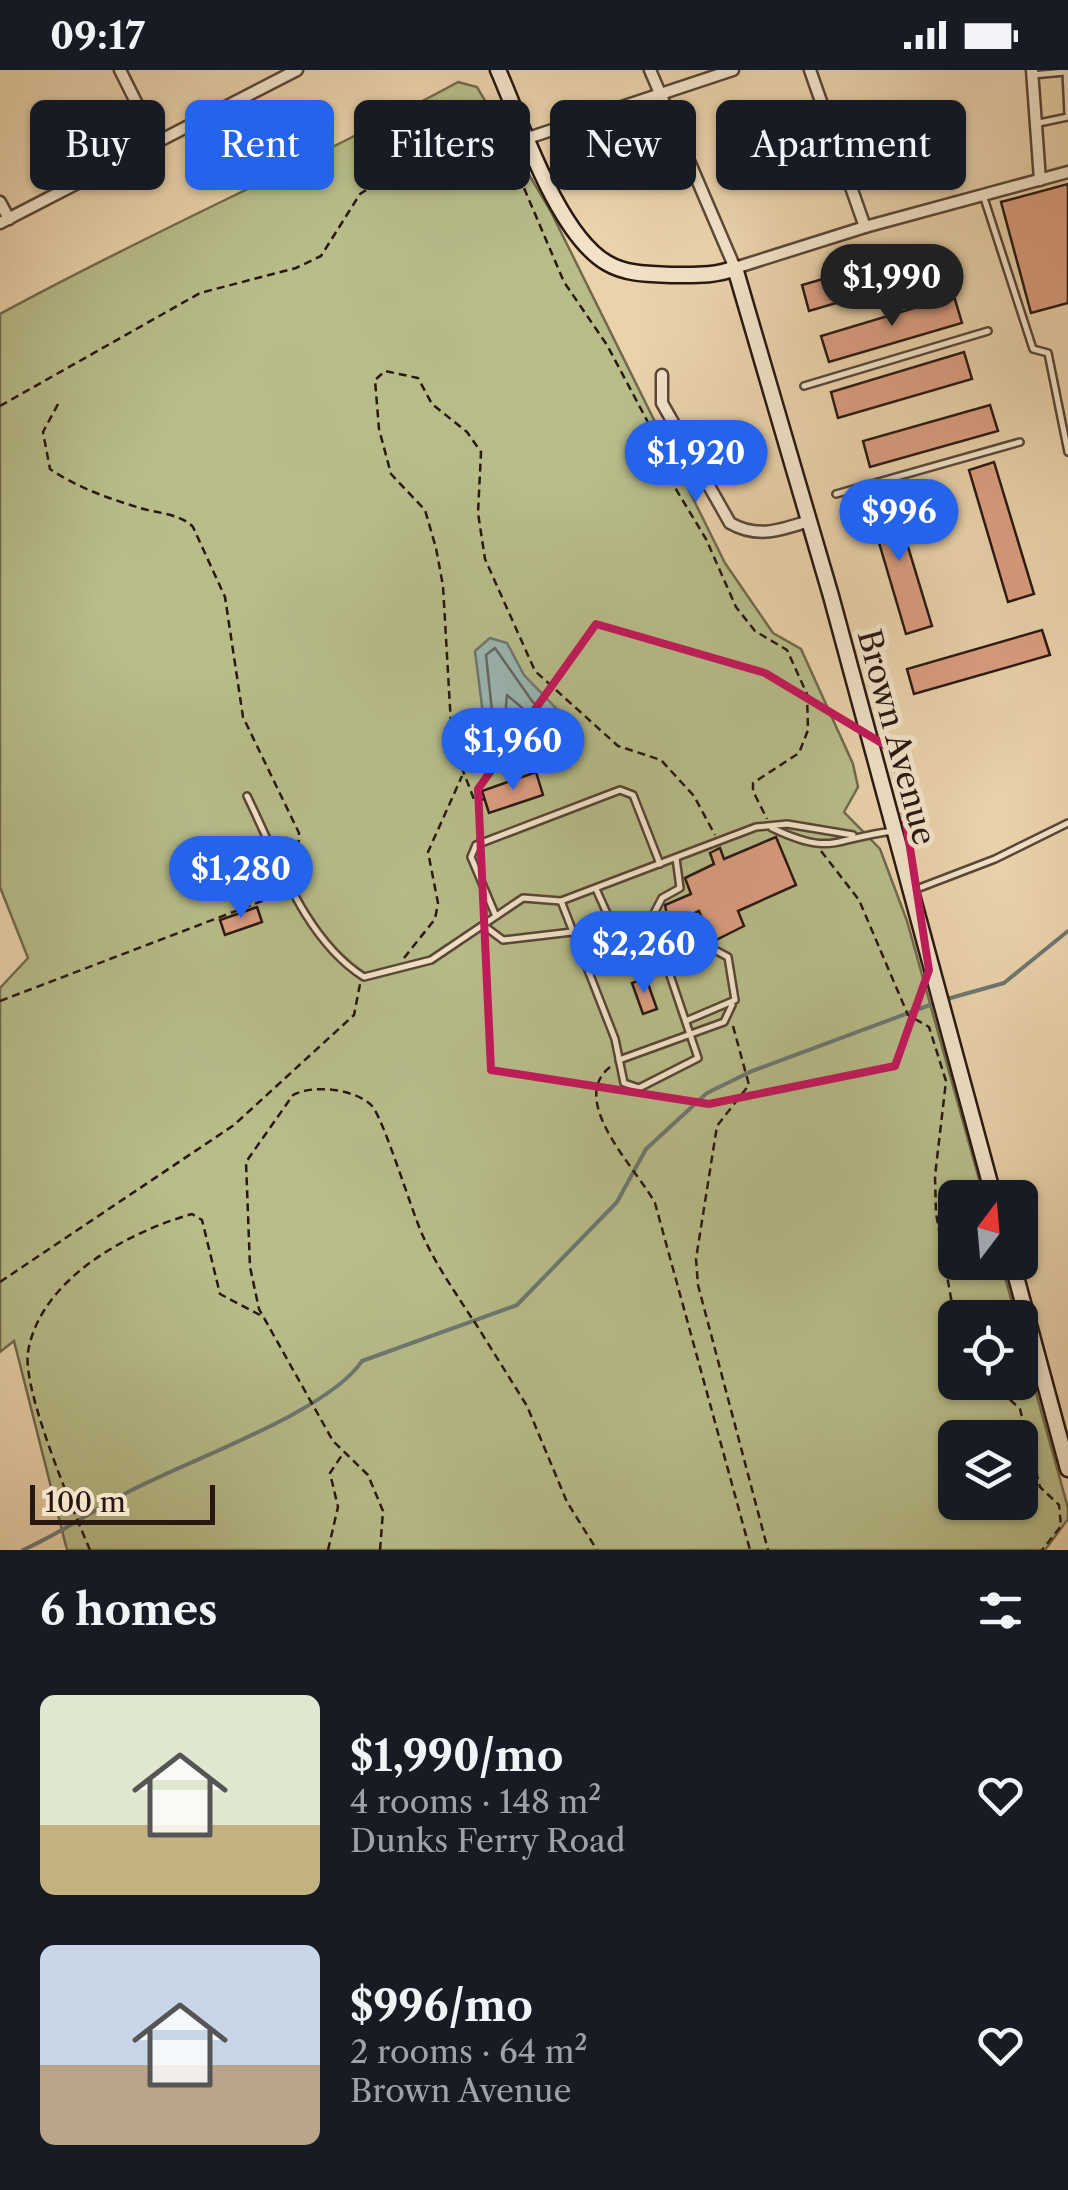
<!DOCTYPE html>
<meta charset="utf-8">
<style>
body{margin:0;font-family:"Libre Caslon Text",serif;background:#242831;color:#f1f3f6;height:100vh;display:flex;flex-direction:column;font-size:38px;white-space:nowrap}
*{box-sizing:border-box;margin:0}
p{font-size:32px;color:#9ea1a6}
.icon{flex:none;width:55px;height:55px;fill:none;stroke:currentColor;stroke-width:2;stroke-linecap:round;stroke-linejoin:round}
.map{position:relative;height:1480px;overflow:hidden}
.panel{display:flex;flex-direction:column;background:#171b24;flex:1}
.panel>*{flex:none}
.banner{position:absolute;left:30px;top:30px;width:1010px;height:90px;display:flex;gap:20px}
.needle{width:65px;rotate:16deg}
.tools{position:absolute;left:938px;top:1110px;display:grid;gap:20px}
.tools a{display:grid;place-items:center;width:100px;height:100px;border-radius:15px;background:#171b24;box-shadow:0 2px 8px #0004;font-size:50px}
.scale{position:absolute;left:30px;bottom:25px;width:185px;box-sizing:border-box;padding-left:10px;border:5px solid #291810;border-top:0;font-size:28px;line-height:35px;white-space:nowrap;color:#291810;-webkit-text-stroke:8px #f1e2c8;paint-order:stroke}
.price{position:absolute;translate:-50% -85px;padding:0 22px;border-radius:35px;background:#2563eb;color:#fff;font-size:32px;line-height:65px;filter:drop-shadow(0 2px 5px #0008)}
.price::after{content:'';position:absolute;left:50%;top:60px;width:30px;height:22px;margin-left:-15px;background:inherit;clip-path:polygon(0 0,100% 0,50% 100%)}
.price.selected{background:#222;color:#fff}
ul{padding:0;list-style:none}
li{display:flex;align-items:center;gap:30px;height:250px;padding:0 40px}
li span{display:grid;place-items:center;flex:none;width:280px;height:200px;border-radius:15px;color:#555}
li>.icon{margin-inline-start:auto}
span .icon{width:120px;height:120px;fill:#fffc;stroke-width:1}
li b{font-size:42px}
h2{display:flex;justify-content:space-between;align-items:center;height:120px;padding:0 40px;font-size:42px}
.chip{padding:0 35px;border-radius:15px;background:#171b24;box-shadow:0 2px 8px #0004;font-size:35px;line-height:90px}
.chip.selected{background:#2563eb;color:#fff}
.status{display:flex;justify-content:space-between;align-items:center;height:70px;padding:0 50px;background:#171b24;direction:ltr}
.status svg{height:28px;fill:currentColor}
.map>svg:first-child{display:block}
</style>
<div class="status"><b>09:17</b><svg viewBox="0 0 49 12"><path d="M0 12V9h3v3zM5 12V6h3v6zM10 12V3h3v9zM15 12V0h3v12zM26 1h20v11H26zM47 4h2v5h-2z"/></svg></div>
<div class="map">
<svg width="1068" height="1480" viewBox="0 0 1068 1480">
<rect width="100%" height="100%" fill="#ead2ab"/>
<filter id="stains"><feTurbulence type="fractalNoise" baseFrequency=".002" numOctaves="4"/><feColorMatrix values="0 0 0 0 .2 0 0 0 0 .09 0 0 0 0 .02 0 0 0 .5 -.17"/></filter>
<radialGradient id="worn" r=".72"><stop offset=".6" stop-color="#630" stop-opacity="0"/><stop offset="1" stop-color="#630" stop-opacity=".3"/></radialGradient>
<!-- green -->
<path fill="#b7bc89" stroke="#706a4c" stroke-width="2.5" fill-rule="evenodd" d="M458,12L477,17L550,140L725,493L773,563L801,579L853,694L858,717L844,742L880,779L907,851L984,1127L955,1128V1192L1001,1193L1016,1247L955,1248V1312H1020V1265L1068,1438V1449L1045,1480H67L14,1271L0,1282V918L28,888L0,817V244C150,162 308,94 458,12ZM955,1368H1020V1432H955Z"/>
<!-- water -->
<polygon fill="#9ab6b2" stroke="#6d7771" stroke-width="2.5" points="490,568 507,573 524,605 577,660 580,667 574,678 510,702 497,697 486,668 475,581"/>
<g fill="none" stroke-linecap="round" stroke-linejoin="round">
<!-- shore -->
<g stroke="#626761" stroke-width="2.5">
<polygon points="495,578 532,631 568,664 567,671 504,690 493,650 486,585"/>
<polygon points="507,625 547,659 547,666 512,675 505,648"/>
</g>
<!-- stream -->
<g stroke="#6d7771" stroke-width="4">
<polyline points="947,929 1004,913 1068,861"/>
<path d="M23,1480C61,1463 94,1440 130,1421C189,1390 328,1342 362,1291L517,1235L617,1132L646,1079L707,1023L752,1001L938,932"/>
</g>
</g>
<!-- building -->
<g fill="#db9e81" stroke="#291810" stroke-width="2.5">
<polygon points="1068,114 1068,233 1031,243 1001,132"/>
<polygon points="935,176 943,202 809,241 802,215"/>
<polygon points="954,226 962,253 829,292 821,266"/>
<polygon points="964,282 972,309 838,348 831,322"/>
<polygon points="990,335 998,361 870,397 863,371"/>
<polygon points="994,392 1034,524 1008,532 969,400"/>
<polygon points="892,424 932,556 906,564 867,432"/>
<polygon points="1042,560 1050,585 914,624 907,599"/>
<polygon points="536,702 543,725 489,743 482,721"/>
<polygon points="776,767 796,815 738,841 744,856 712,872 699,841 669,855 665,835 691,824 685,808 714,794 710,783 720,778 724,789"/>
<polygon points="257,837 262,852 225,865 220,850"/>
<polygon points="646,908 657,939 643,944 632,913"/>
</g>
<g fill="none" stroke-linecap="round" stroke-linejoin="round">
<defs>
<g id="lane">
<polyline points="1066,2 1068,44"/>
<polyline points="1032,5 1065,2"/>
<polyline points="1039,53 1068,47"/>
<polyline points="984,128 1033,279 1048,283 1068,382"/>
<polyline points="804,316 988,261"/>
<polyline points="836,424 1020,372"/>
<path d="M247,726C277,787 305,870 364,907L431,890L523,828L561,831L756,757L787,754L853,765"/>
<path d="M772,758C833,787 833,768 894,761"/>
<polyline points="596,819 614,859 651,849 662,828 680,818 676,788"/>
<polyline points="914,820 995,789 1068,753"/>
<polyline points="561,831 615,969 624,1013 639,1018 698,988 651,849"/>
<polyline points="495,844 471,787 476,775 620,720 633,725 660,794"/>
<polyline points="483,855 503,870 572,862"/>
<polyline points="668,896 713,879 728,887 735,930 688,950"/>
<polyline points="619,990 724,952 732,935"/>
</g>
<g id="street">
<polyline points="120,0 156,72"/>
<polyline points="650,0 735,198 865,157 1068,102"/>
<polyline points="810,0 865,157"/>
<polyline points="1032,0 1040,110"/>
<polyline points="528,68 733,0"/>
<polyline points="0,132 9,149"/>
<polyline points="0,153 297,0"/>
<path d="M662,305V333L730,453C758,469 780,460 809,451"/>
</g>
<g id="secondary">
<path d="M498,0C521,52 557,164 607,193C627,205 652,204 675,205C696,205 715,206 735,198L831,526L994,1128"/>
<polyline points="1012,1192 1068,1399"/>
</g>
</defs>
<!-- lane casing -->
<use href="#lane" stroke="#594637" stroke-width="10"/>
<!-- street casing -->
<use href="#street" stroke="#594637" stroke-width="15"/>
<!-- secondary casing -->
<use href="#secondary" stroke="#291810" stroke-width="19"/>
<!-- path -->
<g stroke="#291810" stroke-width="2.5" stroke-dasharray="8 5" stroke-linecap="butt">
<path d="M58,334L43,362L50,399C76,417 110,429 140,438C157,443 181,444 193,457L225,527L243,647L299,763L298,782L289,797"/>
<polyline points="0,336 200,223 296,198 321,186 360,124 402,97 442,64 457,63 473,76 504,71 564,212 607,275 650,356 668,406 706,469 736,537 755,561 787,580 807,624 808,660 799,683 753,713 753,721 767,749"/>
<polyline points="484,729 475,732 452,672 443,516 436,478 425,440 391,404 379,359 375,310 385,301 418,308 432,334 467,362 481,382 478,443 485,489 535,601 618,676 661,690 694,726 715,765"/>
<polyline points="821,781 859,830 908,945 929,957 946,1011 935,1106 936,1143 955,1251"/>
<polyline points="404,888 435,849 438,833 428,782 462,706"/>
<polyline points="0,931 283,823"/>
<polyline points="733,956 749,1015 717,1056 696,1189 698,1215 768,1480"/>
<path d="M610,997C567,1031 637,1099 655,1133L750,1480"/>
<polyline points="0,1212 234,1055 354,945 360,914"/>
<polyline points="474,1251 527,1336 567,1432 597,1480"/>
<polyline points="991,1312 1020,1339 1040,1417 1059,1435 1061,1456 1042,1480"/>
<path d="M90,1480C73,1440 22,1320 28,1282C40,1209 128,1162 192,1144L202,1150L220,1224L260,1245"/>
<polyline points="328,1480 338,1437 330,1403 342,1385"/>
<path d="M380,1480L383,1441L368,1405L333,1371L259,1239L250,1197L246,1092L293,1025C313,1014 356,1019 372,1036C384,1050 411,1139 422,1164C436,1195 455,1222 473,1250"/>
</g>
<!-- lane -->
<use href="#lane" stroke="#f1e2c8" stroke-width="5"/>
<!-- street -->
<use href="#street" stroke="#f1e2c8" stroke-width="10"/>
<!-- secondary -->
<use href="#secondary" stroke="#f1e2c8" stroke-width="14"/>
</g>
<!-- marked area -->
<path fill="none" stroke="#c2185b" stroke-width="8" stroke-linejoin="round" d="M596,554L765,603L895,681L929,900L895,996L709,1034L491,1000L478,719Z"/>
<g text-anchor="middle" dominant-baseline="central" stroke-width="10" stroke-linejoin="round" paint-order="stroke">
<!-- street labels -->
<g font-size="32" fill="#291810" stroke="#f1e2c8">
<text transform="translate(897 667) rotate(75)">Brown Avenue</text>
</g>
</g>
<rect width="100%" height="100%" filter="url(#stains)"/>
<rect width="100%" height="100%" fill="url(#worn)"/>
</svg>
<div class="tools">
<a><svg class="needle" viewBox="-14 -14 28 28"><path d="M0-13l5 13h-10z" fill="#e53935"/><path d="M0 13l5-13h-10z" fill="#9ea1a6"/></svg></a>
<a><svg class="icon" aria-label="locate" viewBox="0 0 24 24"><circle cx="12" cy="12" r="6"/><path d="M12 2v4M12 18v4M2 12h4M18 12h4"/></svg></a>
<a><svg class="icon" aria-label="layers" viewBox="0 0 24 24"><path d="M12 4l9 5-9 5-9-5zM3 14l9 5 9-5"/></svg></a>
</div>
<div class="scale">100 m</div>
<b class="price selected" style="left:892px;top:259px">$1,990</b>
<b class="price" style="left:696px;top:435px">$1,920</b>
<b class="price" style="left:899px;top:494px">$996</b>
<b class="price" style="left:513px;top:723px">$1,960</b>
<b class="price" style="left:241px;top:851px">$1,280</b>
<b class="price" style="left:644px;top:926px">$2,260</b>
<div class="banner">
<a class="chip">Buy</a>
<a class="chip selected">Rent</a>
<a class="chip">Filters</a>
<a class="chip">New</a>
<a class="chip">Apartment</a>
</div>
</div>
<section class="panel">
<h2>6 homes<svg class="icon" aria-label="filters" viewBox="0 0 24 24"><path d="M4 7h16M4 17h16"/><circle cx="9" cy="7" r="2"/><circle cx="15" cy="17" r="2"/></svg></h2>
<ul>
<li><span style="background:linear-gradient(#dfe7d0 65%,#c2b280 0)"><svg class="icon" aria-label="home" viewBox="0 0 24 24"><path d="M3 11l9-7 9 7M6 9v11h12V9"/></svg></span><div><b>$1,990/mo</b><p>4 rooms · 148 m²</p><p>Dunks Ferry Road</p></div><svg class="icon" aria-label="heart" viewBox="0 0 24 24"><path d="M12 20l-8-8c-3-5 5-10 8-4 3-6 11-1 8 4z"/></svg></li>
<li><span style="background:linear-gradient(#c9d6e8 60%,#b9a48a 0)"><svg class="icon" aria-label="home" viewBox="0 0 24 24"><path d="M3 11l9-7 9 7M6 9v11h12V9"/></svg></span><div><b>$996/mo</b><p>2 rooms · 64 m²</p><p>Brown Avenue</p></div><svg class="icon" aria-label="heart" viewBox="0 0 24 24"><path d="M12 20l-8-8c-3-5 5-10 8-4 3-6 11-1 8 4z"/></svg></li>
</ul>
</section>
